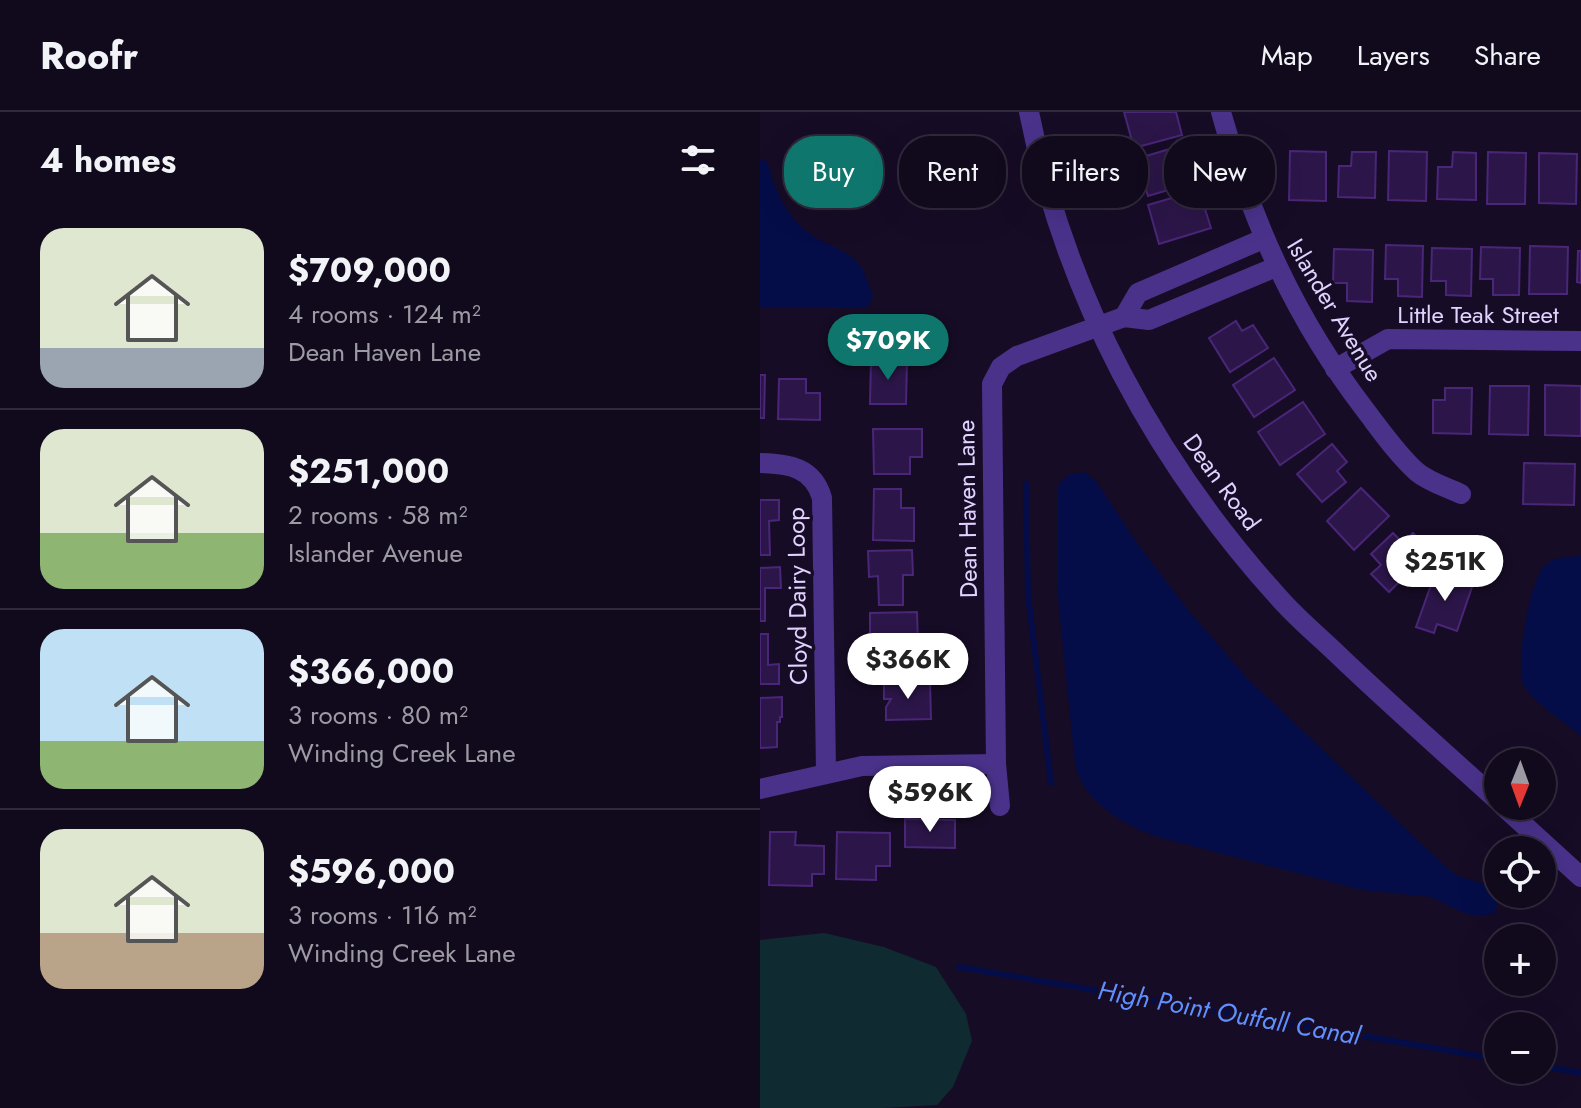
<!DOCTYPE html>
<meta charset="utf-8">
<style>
body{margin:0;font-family:Jost,sans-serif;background:#1e1729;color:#f1f3f6;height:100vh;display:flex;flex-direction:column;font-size:30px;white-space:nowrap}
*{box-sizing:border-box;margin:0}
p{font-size:26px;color:#9c9aa3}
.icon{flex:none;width:44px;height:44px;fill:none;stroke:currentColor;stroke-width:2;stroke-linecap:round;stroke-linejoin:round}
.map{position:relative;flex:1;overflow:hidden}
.details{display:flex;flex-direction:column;background:#11091c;width:760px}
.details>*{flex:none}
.banner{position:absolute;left:24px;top:24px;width:676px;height:72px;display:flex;gap:16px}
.needle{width:52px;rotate:181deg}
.fabs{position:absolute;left:724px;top:636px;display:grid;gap:16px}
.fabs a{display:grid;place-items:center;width:72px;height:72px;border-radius:50%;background:#11091c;box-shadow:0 8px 32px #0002,0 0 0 2px #302a3b;font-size:40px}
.price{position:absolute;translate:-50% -68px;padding:0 18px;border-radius:28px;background:#fff;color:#222;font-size:26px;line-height:52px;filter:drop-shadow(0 2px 4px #0008)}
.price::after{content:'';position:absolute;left:50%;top:48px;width:24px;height:18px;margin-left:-12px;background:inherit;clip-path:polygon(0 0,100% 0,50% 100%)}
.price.active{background:#0f766e;color:#fff}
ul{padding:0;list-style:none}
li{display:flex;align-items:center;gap:24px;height:200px;padding:0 40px}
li+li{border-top:2px solid #302a3b}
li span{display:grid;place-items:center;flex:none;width:224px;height:160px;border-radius:24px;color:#555}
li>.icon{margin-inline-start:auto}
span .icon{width:96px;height:96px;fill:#fffc;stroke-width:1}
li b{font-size:34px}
h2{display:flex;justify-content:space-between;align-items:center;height:96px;padding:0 40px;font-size:34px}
.chip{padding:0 28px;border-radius:32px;background:#11091c;box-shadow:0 8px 32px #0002,0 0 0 2px #302a3b;font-size:28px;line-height:72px}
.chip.active{background:#0f766e;color:#fff}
header{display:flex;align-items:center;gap:48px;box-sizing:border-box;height:112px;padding:0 40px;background:#11091c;border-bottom:2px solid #302a3b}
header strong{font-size:38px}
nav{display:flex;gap:44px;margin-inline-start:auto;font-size:28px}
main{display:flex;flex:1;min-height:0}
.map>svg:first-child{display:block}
</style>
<header>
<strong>Roofr</strong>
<nav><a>Map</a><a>Layers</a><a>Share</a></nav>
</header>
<main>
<section class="details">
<h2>4 homes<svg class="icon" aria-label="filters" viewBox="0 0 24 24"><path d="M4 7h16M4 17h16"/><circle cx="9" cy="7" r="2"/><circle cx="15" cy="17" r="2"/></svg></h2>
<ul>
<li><span style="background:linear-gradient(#dfe7d0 75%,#9aa5b1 0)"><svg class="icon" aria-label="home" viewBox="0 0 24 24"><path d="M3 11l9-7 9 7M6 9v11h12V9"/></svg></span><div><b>$709,000</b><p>4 rooms · 124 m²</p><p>Dean Haven Lane</p></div></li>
<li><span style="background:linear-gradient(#dfe7d0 65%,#8fb573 0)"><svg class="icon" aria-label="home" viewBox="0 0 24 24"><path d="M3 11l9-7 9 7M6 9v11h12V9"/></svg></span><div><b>$251,000</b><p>2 rooms · 58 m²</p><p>Islander Avenue</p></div></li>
<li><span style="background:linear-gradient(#bfe0f5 70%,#8fb573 0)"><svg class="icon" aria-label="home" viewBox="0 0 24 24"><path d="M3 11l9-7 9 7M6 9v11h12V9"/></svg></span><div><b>$366,000</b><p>3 rooms · 80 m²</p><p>Winding Creek Lane</p></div></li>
<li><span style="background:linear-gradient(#dfe7d0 65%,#b9a48a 0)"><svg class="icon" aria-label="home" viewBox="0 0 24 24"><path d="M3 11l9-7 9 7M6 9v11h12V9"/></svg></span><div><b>$596,000</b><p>3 rooms · 116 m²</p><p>Winding Creek Lane</p></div></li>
</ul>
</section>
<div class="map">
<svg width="821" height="996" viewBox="0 0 821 996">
<rect width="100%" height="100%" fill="#170c26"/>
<!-- green -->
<polygon fill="#0f2a31" points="64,821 124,835 176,855 206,902 212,929 193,975 177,993 123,996 0,996 0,828"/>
<!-- water -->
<g fill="#040d47">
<path d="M0,48L7,49C15,80 29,111 58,127C70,134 87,139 97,150C105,158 109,174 113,184L108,195H0Z"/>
<path d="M324,360L336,369L379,434L429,499L487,566L686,755L698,764L728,773L738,788L735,801L722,804L706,802L671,785L602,778L394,724C360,710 324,690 315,652L297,476V384L299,372L308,363Z"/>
<path d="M821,444V624C806,611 774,591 764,574C754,557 770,467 785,453C795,444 808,445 821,444Z"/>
</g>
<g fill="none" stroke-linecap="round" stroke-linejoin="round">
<!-- stream -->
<g stroke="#040d47" stroke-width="6">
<polyline points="266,372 268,483 291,671"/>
<polyline points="199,855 738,947"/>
<polyline points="782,954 821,961"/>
</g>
</g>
<!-- building -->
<g fill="#2c1649" stroke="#492678" stroke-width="2">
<polygon points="364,0 416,0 422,23 374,36"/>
<polygon points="423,33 435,70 388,84 376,47"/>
<polygon points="530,39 566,40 566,89 529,88"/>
<polygon points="629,39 667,40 666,89 628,88"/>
<polygon points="592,40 616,40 615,86 578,85 579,54 591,54"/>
<polygon points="693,40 716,41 716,88 677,87 678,55 692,55"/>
<polygon points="728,40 766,41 765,92 727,92"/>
<polygon points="779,41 817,42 816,92 779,91"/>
<polygon points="439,78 451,116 399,132 388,93"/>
<polygon points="626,133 663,134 662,185 638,184 638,167 625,167"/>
<polygon points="770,134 808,135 807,182 769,182"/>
<polygon points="721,135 760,136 759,183 733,183 733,167 720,167"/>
<polygon points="672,136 712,137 711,184 686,183 686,169 671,169"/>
<polygon points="574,137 613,138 612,190 587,189 587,171 573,171"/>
<polygon points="818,139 821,139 821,171 817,170"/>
<polygon points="476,209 482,219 493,213 508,236 470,260 449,226"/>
<polygon points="514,246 535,278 494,305 473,273"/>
<polygon points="111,247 147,247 146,292 110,292"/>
<polygon points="0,263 5,263 4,306 0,306"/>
<polygon points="19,267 46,267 46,281 60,281 60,308 18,307"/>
<polygon points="785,273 821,274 821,324 785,323"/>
<polygon points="730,274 769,274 768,323 729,322"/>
<polygon points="685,276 712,276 711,322 673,321 673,288 685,288"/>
<polygon points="543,290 565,322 520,353 498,320"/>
<polygon points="113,317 162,317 162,345 150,345 150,362 114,362"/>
<polygon points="572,332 587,350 577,359 586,370 562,390 537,362"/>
<polygon points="764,351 815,352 814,393 763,392"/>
<polygon points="601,376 629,404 594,438 567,409"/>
<polygon points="114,377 141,377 141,396 154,396 154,429 113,428"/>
<polygon points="0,388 19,388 19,408 9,409 10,443 0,443"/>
<polygon points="633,421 643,431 653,421 670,440 629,480 611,462 621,453 611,442"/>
<polygon points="152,438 153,463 143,463 143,493 119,493 118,464 109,465 108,439"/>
<polygon points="20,455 21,476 5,476 5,509 0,509 0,456"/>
<polygon points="676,459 713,472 697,519 677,512 674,521 656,515"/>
<polygon points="157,500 158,533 141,533 142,555 116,556 116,526 110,522 110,501"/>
<polygon points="0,522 8,522 8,553 19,552 19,572 0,572"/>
<polygon points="124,570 170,570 171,607 126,608 126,595 131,587 124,587"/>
<polygon points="22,585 22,605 20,605 20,610 17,610 17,635 0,636 0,586"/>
<polygon points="145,707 195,708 195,736 145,735"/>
<polygon points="10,720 36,720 35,733 64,734 64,762 52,762 52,774 9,773"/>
<polygon points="77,720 130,721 130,754 116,754 116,768 76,767"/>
</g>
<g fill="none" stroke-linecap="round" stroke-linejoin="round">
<!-- minor -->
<g stroke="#4a328b" stroke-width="20">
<path d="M461,0C492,111 536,208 606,299C622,320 638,343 657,360C669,370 686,375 701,382"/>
<polyline points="364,205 378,181 503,127"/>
<polyline points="575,257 628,227 821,229"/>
<path d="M0,351C29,352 53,355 62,386L66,660"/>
<polyline points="0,677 102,654 236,652"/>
<polyline points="240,694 236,652 232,272 241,255 257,244 364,205 389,208 516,155"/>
</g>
<!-- tertiary -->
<g stroke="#4a328b" stroke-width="20">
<path d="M269,0C305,183 396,351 521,488C537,506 556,522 573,538C627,590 683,639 738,689"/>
<polyline points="743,694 821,765"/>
</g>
</g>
<g text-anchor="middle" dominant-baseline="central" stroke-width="7" stroke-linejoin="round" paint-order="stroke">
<!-- street labels -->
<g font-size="24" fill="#e1d2ff" stroke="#170c26">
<text transform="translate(575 198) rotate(59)">Islander Avenue</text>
<text x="718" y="202">Little Teak Street</text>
<text transform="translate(462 370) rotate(54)">Dean Road</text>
<text transform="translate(207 397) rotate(-91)">Dean Haven Lane</text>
<text transform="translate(37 484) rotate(-91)">Cloyd Dairy Loop</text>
</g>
<!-- water labels -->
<g font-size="26" font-style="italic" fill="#6090ff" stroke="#170c26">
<text transform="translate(469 901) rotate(10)">High Point Outfall Canal</text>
</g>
</g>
</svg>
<div class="fabs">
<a><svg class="needle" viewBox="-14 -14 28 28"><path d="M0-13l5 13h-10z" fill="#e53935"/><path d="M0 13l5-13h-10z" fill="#9c9aa3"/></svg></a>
<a><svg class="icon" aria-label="locate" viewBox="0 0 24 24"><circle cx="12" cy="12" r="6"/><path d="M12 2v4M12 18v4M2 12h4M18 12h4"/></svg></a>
<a>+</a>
<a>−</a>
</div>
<b class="price active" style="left:128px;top:270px">$709K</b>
<b class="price" style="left:685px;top:491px">$251K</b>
<b class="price" style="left:148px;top:589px">$366K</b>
<b class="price" style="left:170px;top:722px">$596K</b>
<div class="banner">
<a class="chip active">Buy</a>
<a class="chip">Rent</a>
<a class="chip">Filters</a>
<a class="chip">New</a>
</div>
</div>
</main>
